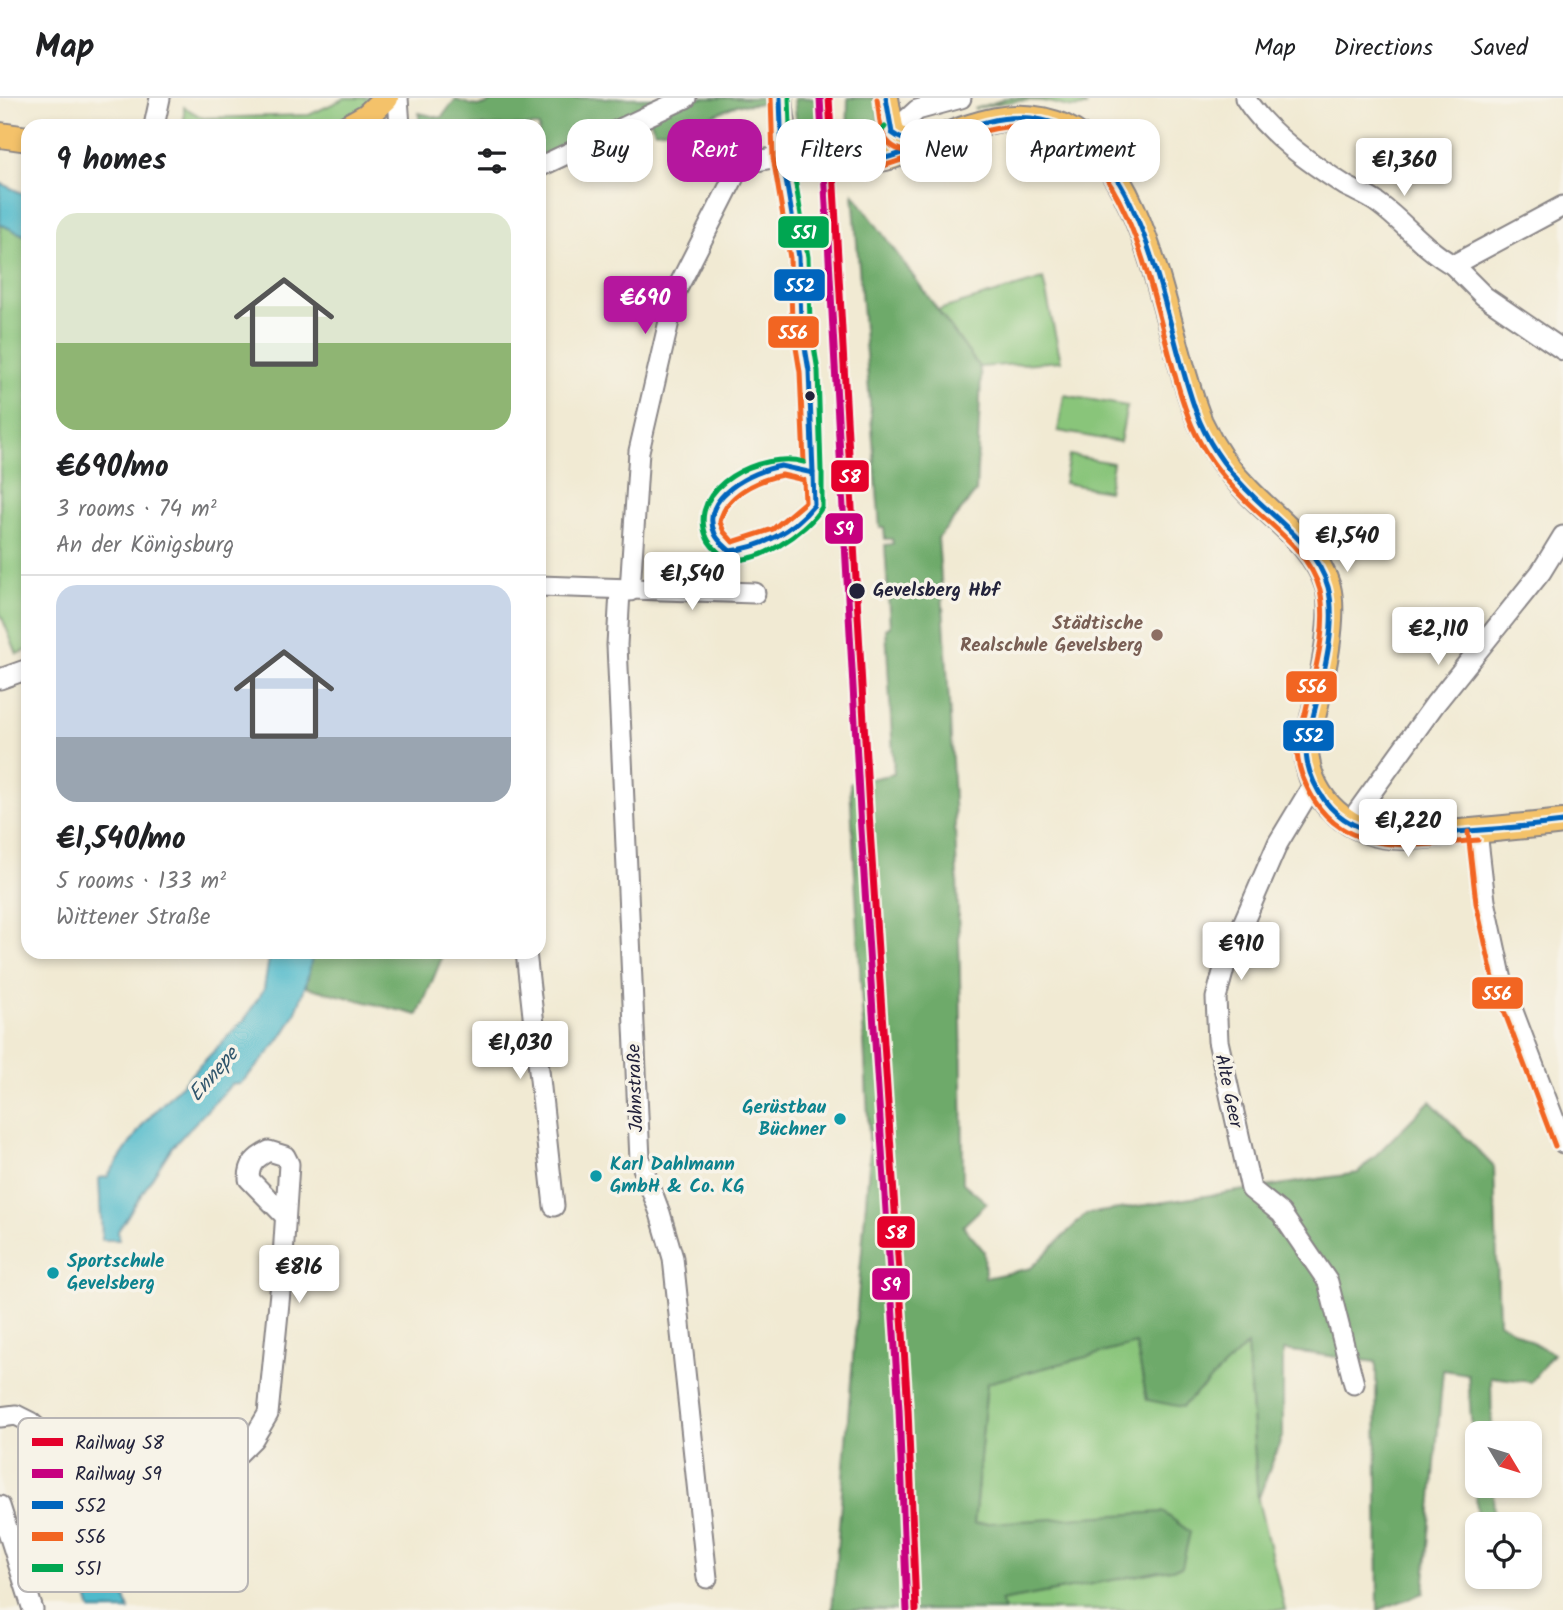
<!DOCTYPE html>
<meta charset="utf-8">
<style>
body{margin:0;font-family:Kalam,sans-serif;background:#f6f6f6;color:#202124;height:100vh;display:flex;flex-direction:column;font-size:26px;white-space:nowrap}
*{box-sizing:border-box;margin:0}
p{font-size:23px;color:#757577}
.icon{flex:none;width:38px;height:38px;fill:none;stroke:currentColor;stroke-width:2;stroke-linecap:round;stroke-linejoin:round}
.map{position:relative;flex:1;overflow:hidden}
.panel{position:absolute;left:21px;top:21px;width:525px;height:840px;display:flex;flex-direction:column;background:#fff;border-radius:21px;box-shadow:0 4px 10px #0003}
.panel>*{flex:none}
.top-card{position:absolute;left:567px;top:21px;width:665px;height:63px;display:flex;gap:14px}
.needle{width:46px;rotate:128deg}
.fabs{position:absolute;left:1465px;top:1323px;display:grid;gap:14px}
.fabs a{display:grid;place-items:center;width:77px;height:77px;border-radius:14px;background:#fff;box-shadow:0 4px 10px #0003;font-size:35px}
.price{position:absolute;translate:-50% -60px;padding:0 16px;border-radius:7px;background:#fff;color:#222;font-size:23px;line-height:46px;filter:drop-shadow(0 2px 4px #0008)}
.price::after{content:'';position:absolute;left:50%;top:42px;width:21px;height:16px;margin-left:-10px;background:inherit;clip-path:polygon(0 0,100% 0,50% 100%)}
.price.active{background:#b5179e;color:#fff}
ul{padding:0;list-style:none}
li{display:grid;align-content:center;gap:14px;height:371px;padding:0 35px}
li+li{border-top:2px solid #e0e0e0}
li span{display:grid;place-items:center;height:217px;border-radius:21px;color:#555}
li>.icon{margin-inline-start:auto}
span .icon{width:126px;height:126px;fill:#fffc;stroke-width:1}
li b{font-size:30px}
h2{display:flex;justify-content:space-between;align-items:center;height:84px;padding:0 35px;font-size:30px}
.tag{padding:0 24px;border-radius:21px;background:#fff;box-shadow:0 4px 10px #0003;font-size:24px;line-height:63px}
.tag.active{background:#b5179e;color:#fff}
header{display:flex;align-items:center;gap:42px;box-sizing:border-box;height:98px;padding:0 35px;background:#fff;border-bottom:2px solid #e0e0e0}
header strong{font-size:33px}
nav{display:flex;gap:38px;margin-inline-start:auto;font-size:24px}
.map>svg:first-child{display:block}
</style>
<header>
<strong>Map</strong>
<nav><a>Map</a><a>Directions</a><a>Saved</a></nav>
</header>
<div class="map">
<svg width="1563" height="1512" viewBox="0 0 1563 1512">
<rect width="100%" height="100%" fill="#f7f3e8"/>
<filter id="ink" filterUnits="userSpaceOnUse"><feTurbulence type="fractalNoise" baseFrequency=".0143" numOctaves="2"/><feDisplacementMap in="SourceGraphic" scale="14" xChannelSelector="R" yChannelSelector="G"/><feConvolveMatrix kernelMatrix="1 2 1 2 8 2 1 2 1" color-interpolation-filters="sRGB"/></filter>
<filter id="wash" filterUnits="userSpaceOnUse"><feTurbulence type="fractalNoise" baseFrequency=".00686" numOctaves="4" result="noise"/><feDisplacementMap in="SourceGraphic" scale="28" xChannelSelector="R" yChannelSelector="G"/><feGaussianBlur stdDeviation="1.57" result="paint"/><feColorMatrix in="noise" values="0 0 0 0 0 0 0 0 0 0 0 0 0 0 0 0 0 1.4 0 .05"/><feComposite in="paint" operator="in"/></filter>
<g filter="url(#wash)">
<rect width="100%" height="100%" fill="#f1ead3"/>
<!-- green -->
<g fill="#89c57a" stroke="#56745a" stroke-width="2">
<polygon points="345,0 375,0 344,23 331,28 184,28 184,9 203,20 309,17"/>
<path d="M1008,0H1071L1079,1L1086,8C1069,13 1060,5 1042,3C1019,1 996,5 974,11Z"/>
<polygon points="0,126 28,139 28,552 17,556 0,515"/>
<polygon points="1043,181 1061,263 979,269 938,212"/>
<polygon points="1064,297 1127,308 1120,344 1058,333"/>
<polygon points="1069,357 1113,365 1108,393 1064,385"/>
<polygon points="1136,1245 1147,1302 1247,1247 1258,1402 1285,1512 1004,1512 1000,1503 1182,1469 974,1427 987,1285"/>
</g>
<!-- forest -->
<g fill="#6eaa6a" stroke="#486652" stroke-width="2">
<path d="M494,0H772V5L737,7L704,21L695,17L675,31L655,33L645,11L539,61V28H419V15L441,20L455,2C471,5 481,15 494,0Z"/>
<polygon points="794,0 823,0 827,55 810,52 798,41"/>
<polygon points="848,0 878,0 878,44 847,55"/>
<path d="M853,95L979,269L981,278L976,394L938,440C955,655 962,869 963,1085L987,1105L963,1128L984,1153L985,1180L1031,1170L1086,1116L1358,1075L1430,1003L1494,1069L1499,1224L1553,1256L1531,1284L1491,1279L1492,1335H1477V1388H1493L1494,1424L1478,1426L1468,1276L1443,1272L1424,1495L1378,1512L1376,1264L1283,1252V1336L1258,1402L1247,1247L1182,1309L1147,1302L1136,1246L987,1285L974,1426L1163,1414L1190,1434L1182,1469L1001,1503L1004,1512H832L870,1055L850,685L894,676L886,530L890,529L885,447L893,446L892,441H885L884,430H880Z"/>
<polygon points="313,854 440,854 441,862 418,917 306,889"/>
</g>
<!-- water -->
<g fill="#4fbacb" stroke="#386e83" stroke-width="2">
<polygon points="0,85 28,98 28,139 0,126"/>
<path d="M270,854H313C301,919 285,940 240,986H232L172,1049L118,1133L119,1142H102L99,1080L107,1079L144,1025L245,921L264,891Z"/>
<polygon points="72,1323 108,1336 109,1407 114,1464 129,1512 91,1512 63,1416 71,1414 64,1390 65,1324"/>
</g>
</g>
<g filter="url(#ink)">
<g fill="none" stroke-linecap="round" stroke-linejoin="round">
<defs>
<g id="minor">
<polyline points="398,0 400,28"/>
<path d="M1245,0C1268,36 1310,65 1346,88C1357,94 1369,98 1379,106C1405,125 1424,151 1453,167L1563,108"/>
<polyline points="154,28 160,0"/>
<polyline points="892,35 917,12 961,0"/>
<polyline points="539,69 686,0"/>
<polyline points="1453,167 1484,198 1563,252"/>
<polyline points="539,488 755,495"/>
<polyline points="620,493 617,547 640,1062 660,1115 673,1160 707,1480"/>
<polyline points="630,493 639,353 676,193 737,73 752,64 782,58 783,36"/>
<polyline points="0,581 28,571"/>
<polyline points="1313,687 1278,745 1225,867 1216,900 1218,943 1251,1091 1281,1115 1328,1184 1354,1286"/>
<polyline points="1350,724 1435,606 1541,474 1563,438"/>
<polyline points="1477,733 1485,803 1503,887 1563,1045"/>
<polyline points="526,854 554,1108"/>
<path d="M0,1319L16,1317L30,1324L62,1352L109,1360L218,1370L233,1361L253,1341L268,1316L282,1174L289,1066L285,1058L269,1053C255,1060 249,1066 249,1081L284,1117"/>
<polyline points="0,1408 33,1512"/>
</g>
<g id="major">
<path d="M780,0C783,31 783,58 820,67C843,64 871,65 893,58C948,40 1005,2 1064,29C1150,68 1166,244 1200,324C1212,350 1227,372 1248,393C1276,422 1316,449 1328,489C1338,527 1314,611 1306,651C1308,702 1350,739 1402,739C1422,739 1442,736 1461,734C1495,731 1529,728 1563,724"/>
<polyline points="886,0 892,35 904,45 920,47"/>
<polyline points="349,28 367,18 386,0"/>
<polyline points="0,37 28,41"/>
</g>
</defs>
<!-- minor casing -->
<use href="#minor" stroke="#8a8687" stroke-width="23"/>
<!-- major casing -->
<use href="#major" stroke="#8a8687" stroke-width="28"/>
<!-- minor -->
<use href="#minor" stroke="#fff" stroke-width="19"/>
<!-- major -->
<use href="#major" stroke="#f4c26a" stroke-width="24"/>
<defs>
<g id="bus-1">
<polyline points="780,0 782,58 799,159 801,225 809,273 813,375"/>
<path d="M886,0L892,35C913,51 933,42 955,34"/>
<path d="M811,65L820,67C843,64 867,65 889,59C939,45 988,10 1042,22C1151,45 1164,239 1200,324C1213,354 1233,379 1256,401C1282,426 1318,452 1328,489C1340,534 1316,600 1307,645C1304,661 1311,680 1319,694C1352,749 1414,738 1468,733C1500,731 1531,728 1563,724"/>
<path d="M781,368L813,375L814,407C793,433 763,449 730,453C725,448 718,443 715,436C698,399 753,373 781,368Z"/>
</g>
<g id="bus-2">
<polyline points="771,0 773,59 790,160 792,225 800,274 804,364"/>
<path d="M877,1C879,12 879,31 885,40C901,65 937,50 958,42"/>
<path d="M809,74C894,92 980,2 1058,36C1144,74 1158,249 1192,328C1204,356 1223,380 1244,401C1270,427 1310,454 1320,492C1329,531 1313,579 1305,616C1302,627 1297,640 1297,651C1297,669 1305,687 1314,702C1350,760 1421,747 1478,742"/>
<path d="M782,377L804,382L805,404L773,431L733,444L724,434L720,424C725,397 757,382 782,377Z"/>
<polyline points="1468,734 1476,805 1495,889 1555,1048"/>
</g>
<g id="bus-3">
<polyline points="789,0 791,57 808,159 810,224 818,273 821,373"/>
<path d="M812,56C842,61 866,53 885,29"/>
<path d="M804,364C763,352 685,389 707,440C710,448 718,454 725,460C754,470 808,434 822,409V376"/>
</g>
</defs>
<!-- bus-1 casing -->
<use href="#bus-1" stroke="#f7f3e8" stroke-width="10"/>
<!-- bus-2 casing -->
<use href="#bus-2" stroke="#f7f3e8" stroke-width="10"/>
<!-- bus-3 casing -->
<use href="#bus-3" stroke="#f7f3e8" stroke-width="10"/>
<!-- bus-1 -->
<use href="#bus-1" stroke="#0065bd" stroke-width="5"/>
<!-- bus-2 -->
<use href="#bus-2" stroke="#f26522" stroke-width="5"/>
<!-- bus-3 -->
<use href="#bus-3" stroke="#00a651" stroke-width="5"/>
<defs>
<polyline id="rail-1" points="829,0 870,731 908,1311 916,1512"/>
<polyline id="rail-2" points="820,0 861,731 899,1311 907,1512"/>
</defs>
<!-- rail-1 casing -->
<use href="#rail-1" stroke="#f7f3e8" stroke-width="12"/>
<!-- rail-2 casing -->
<use href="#rail-2" stroke="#f7f3e8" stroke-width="12"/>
<!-- rail-1 -->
<use href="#rail-1" stroke="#e4002b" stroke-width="7"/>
<!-- rail-2 -->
<use href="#rail-2" stroke="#c7007f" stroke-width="7"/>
</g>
</g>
<!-- markers -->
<g fill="#22223b" stroke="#f7f3e8" stroke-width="2.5">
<circle cx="810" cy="298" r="6"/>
<circle cx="857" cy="493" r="9"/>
</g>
<circle fill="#8d6e63" stroke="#f7f3e8" stroke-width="2.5" cx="1157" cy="537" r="7"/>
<g fill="#0f9aa8" stroke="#f7f3e8" stroke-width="2.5">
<circle cx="840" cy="1021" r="7"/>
<circle cx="596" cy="1078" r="7"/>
<circle cx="53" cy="1175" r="7"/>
</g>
<g text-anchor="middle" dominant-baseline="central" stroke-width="7" stroke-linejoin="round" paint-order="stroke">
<!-- stop labels -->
<g font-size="19" font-weight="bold" fill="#22223b" stroke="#f7f3e8" text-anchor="start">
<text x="873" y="493">Gevelsberg Hbf</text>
</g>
<!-- education labels -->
<g font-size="19" font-weight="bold" fill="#785e54" stroke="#f7f3e8" text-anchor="end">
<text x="1143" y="526">Städtische<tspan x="1143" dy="22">Realschule Gevelsberg</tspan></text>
</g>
<!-- street labels -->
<g font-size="19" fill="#22223b" stroke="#f7f3e8">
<text transform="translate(636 990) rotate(-92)">Jahnstraße</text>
<text transform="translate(1228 993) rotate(78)">Alte Geer</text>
</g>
<!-- culture labels -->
<g font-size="19" font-weight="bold" fill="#0d838f" stroke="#f7f3e8" text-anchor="start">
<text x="826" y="1010" text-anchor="end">Gerüstbau<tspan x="826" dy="22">Büchner</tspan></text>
<text x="610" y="1067">Karl Dahlmann<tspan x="610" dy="22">GmbH &amp; Co. KG</tspan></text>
<text x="67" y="1164">Sportschule<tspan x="67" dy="22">Gevelsberg</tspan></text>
</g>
<!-- water labels -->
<g font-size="21" font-style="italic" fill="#32576d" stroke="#f7f3e8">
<text transform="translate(214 977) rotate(-49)">Ennepe</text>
</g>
</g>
<!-- legend -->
<rect x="18" y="1320" width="230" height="174" rx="10" fill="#f7f3e8" stroke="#b7b4b4" stroke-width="2"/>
<rect x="32" y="1340" width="31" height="8" fill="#e4002b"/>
<rect x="32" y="1371" width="31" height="9" fill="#c7007f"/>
<rect x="32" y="1403" width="31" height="8" fill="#0065bd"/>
<rect x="32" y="1434" width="31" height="9" fill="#f26522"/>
<rect x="32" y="1466" width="31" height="8" fill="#00a651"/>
<g font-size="19" fill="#22223b">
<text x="75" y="1351">Railway S8</text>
<text x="75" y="1382">Railway S9</text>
<text x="75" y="1414">552</text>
<text x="75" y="1445">556</text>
<text x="75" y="1477">551</text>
</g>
<g stroke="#f7f3e8" stroke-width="2.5">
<rect x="777" y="117" width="53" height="34" rx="7" fill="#00a651"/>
<rect x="773" y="170" width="53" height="34" rx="7" fill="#0065bd"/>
<rect x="767" y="217" width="53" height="34" rx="7" fill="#f26522"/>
<rect x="830" y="361" width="40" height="34" rx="7" fill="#e4002b"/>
<rect x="824" y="414" width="40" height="33" rx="7" fill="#c7007f"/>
<rect x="1285" y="572" width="53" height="33" rx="7" fill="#f26522"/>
<rect x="1282" y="621" width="53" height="33" rx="7" fill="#0065bd"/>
<rect x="1471" y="878" width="53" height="34" rx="7" fill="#f26522"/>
<rect x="876" y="1117" width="40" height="34" rx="7" fill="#e4002b"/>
<rect x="871" y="1169" width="40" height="34" rx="7" fill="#c7007f"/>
</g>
<g font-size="19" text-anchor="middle" font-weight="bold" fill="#fff">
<text x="804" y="141">551</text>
<text x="800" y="194">552</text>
<text x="793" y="241">556</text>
<text x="850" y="385">S8</text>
<text x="844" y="437">S9</text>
<text x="1312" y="595">556</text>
<text x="1309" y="644">552</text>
<text x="1497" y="902">556</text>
<text x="896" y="1141">S8</text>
<text x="891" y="1193">S9</text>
</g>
</svg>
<div class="fabs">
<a><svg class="needle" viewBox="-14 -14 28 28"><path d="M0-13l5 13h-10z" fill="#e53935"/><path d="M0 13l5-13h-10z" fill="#757577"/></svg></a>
<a><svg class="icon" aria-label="locate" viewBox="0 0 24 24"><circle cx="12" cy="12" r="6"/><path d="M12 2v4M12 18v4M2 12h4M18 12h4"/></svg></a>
</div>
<b class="price" style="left:1404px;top:100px">€1,360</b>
<b class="price active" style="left:645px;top:238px">€690</b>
<b class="price" style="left:1347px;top:476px">€1,540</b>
<b class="price" style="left:692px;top:514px">€1,540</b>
<b class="price" style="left:1438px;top:569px">€2,110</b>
<b class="price" style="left:1408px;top:761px">€1,220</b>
<b class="price" style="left:1241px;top:884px">€910</b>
<b class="price" style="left:520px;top:983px">€1,030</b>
<b class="price" style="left:299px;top:1207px">€816</b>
<div class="top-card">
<a class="tag">Buy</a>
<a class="tag active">Rent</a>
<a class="tag">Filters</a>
<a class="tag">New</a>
<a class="tag">Apartment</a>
</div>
<section class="panel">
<h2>9 homes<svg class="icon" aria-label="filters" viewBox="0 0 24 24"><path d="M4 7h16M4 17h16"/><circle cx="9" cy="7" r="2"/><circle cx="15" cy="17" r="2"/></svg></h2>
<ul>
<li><span style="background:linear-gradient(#dfe7d0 60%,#8fb573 0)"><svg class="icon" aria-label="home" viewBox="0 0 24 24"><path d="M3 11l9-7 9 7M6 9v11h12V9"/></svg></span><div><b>€690/mo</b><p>3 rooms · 74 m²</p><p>An der Königsburg</p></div></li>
<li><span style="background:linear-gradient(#c9d6e8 70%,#9aa5b1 0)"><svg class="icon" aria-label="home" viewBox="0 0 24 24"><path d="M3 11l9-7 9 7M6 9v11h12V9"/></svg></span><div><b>€1,540/mo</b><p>5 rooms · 133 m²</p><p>Wittener Straße</p></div></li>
</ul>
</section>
</div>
